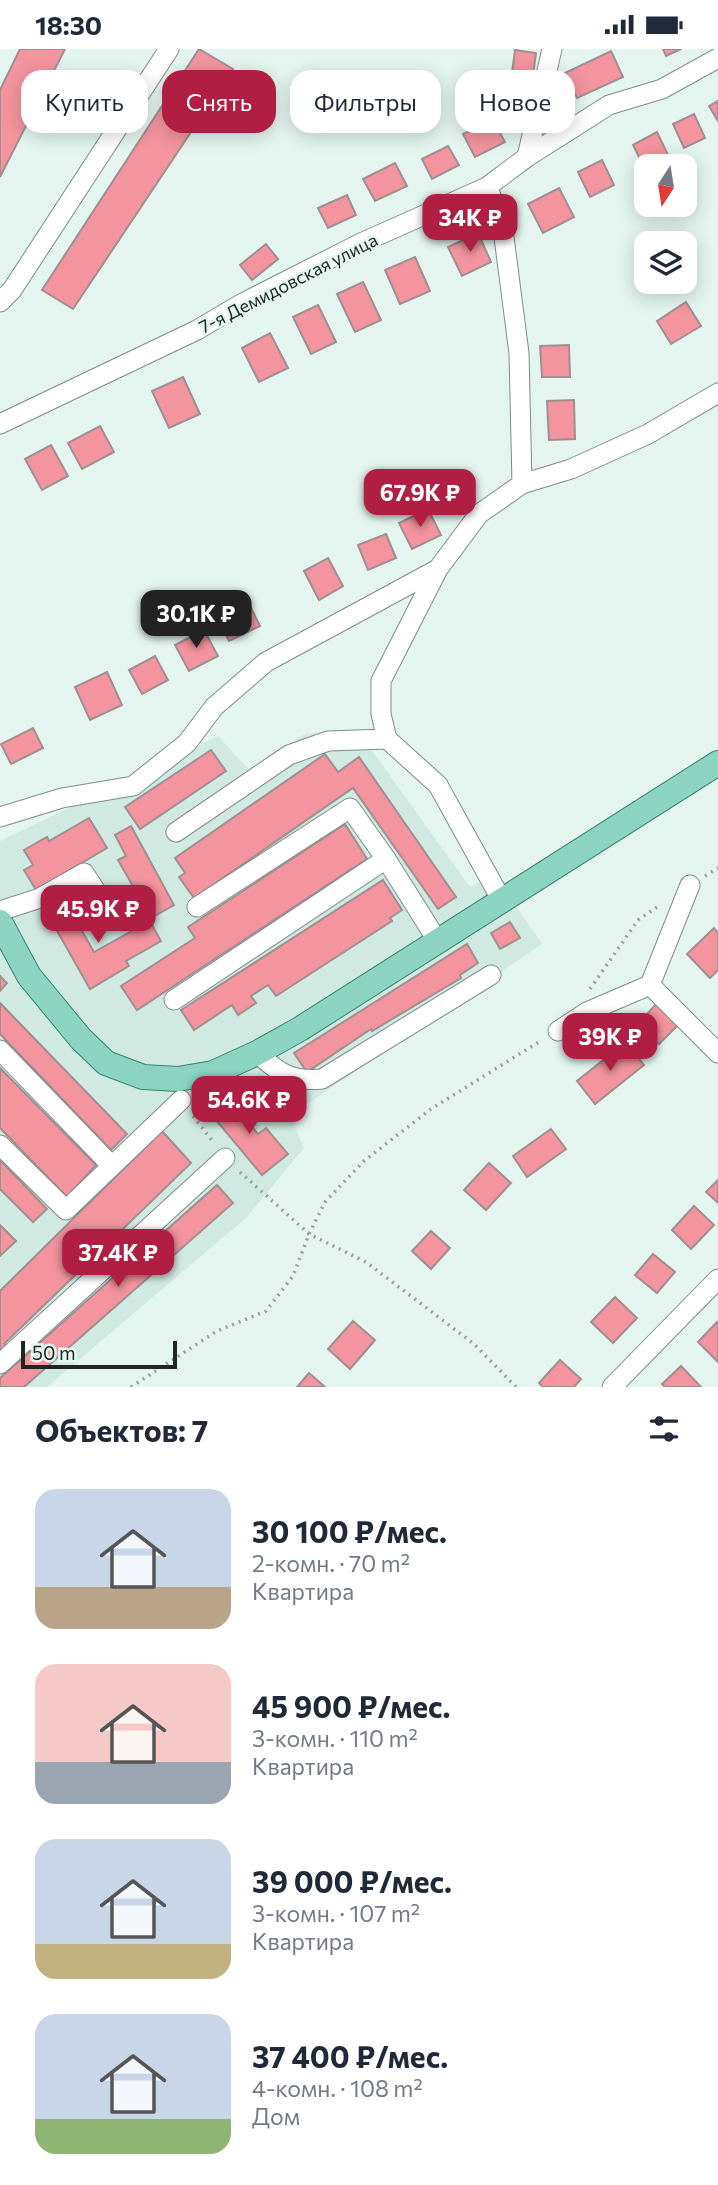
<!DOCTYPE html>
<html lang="ru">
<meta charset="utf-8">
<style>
body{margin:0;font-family:Commissioner,sans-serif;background:#f6f6f7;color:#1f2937;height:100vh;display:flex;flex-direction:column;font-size:26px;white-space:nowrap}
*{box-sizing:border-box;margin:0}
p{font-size:23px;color:#747a83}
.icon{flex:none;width:38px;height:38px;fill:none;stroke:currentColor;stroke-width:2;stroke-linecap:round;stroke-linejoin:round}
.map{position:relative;height:1338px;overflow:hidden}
.drawer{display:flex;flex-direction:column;background:#fff;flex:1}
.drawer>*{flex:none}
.top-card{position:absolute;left:21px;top:21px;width:677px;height:63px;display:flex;gap:14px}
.needle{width:46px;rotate:192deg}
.fabs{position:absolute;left:634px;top:105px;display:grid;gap:14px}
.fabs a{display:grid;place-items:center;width:63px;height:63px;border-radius:14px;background:#fff;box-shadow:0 4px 18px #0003;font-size:35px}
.scale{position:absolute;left:21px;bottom:18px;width:156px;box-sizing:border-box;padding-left:7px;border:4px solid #1e2522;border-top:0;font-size:19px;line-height:24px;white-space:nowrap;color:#1e2522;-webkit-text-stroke:5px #e4f5ef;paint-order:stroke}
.price{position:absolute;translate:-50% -60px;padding:0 16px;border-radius:14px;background:#b11e44;color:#fff;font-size:23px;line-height:46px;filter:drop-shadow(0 2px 4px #0008)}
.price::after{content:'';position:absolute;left:50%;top:42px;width:21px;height:16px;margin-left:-10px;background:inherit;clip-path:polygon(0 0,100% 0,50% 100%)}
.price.on{background:#222;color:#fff}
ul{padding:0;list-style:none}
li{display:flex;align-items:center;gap:21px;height:175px;padding:0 35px}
li span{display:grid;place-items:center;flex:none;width:196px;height:140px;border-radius:21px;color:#555}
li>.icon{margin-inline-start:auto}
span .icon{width:84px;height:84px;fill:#fffc;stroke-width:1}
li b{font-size:30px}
h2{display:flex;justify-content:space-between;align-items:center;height:84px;padding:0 35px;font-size:30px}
.tag{padding:0 24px;border-radius:21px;background:#fff;box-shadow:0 4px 18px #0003;font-size:24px;line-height:63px}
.tag.on{background:#b11e44;color:#fff}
.status{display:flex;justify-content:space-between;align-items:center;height:49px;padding:0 35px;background:#fff;direction:ltr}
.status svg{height:19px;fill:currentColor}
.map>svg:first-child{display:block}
</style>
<div class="status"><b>18:30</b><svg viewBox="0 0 49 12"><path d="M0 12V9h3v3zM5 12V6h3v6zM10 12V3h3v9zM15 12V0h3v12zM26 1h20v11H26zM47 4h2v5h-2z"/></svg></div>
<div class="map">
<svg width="718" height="1338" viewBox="0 0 718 1338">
<rect width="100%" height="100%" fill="#e4f5ef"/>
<!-- built -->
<polygon fill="#d1eae1" points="358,682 470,838 495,826 542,895 290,1067 304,1099 247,1168 47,1338 0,1338 0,792 218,687 248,720 304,685"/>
<!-- building -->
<g fill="#f3949e" stroke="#a08f90" stroke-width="2">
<polygon points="20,0 65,0 0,128 0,41"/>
<polygon points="199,0 233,20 73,260 42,241"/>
<polygon points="663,0 681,0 666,7"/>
<polygon points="515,1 536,4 531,42 510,39"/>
<polygon points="611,2 623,28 577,49 565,24"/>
<polygon points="718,52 718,72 709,57"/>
<polygon points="694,65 705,89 684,99 673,75"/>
<polygon points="493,71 505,93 475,108 463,85"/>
<polygon points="657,83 670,110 655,117 646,117 646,122 633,96"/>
<polygon points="448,97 459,116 432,130 422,110"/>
<polygon points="602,111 614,136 590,148 578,123"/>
<polygon points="395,114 407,137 375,152 363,130"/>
<polygon points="559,139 574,168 543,184 528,155"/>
<polygon points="347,146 356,166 328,179 318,159"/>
<polygon points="478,184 491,213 462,227 448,198"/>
<polygon points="266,195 278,210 252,231 240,216"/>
<polygon points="415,208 430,242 400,255 385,221"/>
<polygon points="363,233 381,271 355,283 337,245"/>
<polygon points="686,253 701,277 671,295 657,272"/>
<polygon points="318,256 336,293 311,305 293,268"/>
<polygon points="270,284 288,319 259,333 242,299"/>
<polygon points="569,296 570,328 542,328 540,297"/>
<polygon points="183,328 200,365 169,379 152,342"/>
<polygon points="574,351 575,390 549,391 547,352"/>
<polygon points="100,377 114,403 82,420 68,394"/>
<polygon points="51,396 68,427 42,441 25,410"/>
<polygon points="428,460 441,486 412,500 399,474"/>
<polygon points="386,485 396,509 368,521 358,496"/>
<polygon points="328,509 343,537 319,551 304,522"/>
<polygon points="248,553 260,577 229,592 217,568"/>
<polygon points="204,581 218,607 189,622 175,596"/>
<polygon points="155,607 168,631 142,645 129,621"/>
<polygon points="107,623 122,656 90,671 75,638"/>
<polygon points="33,679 43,699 11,715 1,695"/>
<polygon points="211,701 226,722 140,780 125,758"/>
<polygon points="325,705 338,723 359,708 456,848 438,860 353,739 194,849 179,828 185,824 175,809"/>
<polygon points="89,769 107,799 36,841 24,821 33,816 24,801 47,788 49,792"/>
<polygon points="345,775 367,810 137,961 121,937 195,889 188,878"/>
<polygon points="131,777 174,856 151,869 118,811 126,807 115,786"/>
<polygon points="383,831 402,861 390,869 392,872 276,947 268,936 251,947 256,954 238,966 232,956 194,981 181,961"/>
<polygon points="62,847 94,903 150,872 161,892 126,912 129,917 90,940 43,857"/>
<polygon points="510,873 520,889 500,900 491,884"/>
<polygon points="714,879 718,884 718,921 710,929 687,905"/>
<polygon points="467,895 478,914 460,926 461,929 372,982 371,980 307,1023 294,1004"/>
<polygon points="0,927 7,934 0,942"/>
<polygon points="658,953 680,974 659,995 638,975"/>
<polygon points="0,954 127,1085 111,1101 0,985"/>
<polygon points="626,993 644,1016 595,1055 577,1032"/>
<polygon points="0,1019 96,1116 67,1148 0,1079"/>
<polygon points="274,1032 290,1049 272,1064 257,1047"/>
<polygon points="233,1045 247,1062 242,1066 258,1085 266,1079 288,1105 262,1126 210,1064"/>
<polygon points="551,1080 566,1100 527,1128 513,1107"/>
<polygon points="162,1082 191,1114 4,1295 6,1297 0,1304 0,1242"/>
<polygon points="0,1111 47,1160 33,1173 0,1140"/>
<polygon points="489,1114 511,1134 486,1161 464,1141"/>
<polygon points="718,1131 718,1154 706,1143"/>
<polygon points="217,1136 233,1154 24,1338 0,1338 0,1329"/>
<polygon points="694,1157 714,1176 691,1200 672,1181"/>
<polygon points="0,1176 16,1192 0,1207"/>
<polygon points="431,1182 450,1199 431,1220 412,1202"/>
<polygon points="653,1205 675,1223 657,1244 635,1226"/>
<polygon points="615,1248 637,1269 613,1294 591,1273"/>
<polygon points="353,1272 375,1291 350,1320 328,1300"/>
<polygon points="717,1273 718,1274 718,1313 698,1293"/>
<polygon points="560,1311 581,1330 574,1338 543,1338 539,1334"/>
<polygon points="681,1317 701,1338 665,1338 662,1335"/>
<polygon points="309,1324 325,1338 297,1338"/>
</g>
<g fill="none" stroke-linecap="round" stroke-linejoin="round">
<defs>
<g id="minor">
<polyline points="527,108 552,0"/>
<polyline points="487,138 502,173 519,304 522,435"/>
<polyline points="0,253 12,241 169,0"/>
<polyline points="0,375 197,281 241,255 361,194 487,138 527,108 609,56 662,40 718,9"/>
<polyline points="438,520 381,632 381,665 387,690 438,736 501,850"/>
<polyline points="0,768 62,749 133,737 187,694 214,658 266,613 438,520 479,465 522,435 571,420 648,385 718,344"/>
<polyline points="176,783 289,706 328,692 387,690"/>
<polyline points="690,836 650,936 718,1004"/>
<polyline points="197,858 350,759 386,810 437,891"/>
<polyline points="0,862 40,849 84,824 111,865"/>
<polyline points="174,951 386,810"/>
<polyline points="558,982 587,963 650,936"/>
<polyline points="0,1001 111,1116"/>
<path d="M257,1004C279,1024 291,1033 322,1030L491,926"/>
<polyline points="0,1096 66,1161 181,1051"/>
<polyline points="0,1315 225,1109"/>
<polyline points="612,1338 718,1230"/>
</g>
<polyline id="major" points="0,873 29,927 81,990 106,1014 143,1028 178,1030 213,1024 257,1004 300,980 718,714"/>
</defs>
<!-- minor casing -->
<use href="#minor" stroke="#7d8c86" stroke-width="21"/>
<!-- major casing -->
<use href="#major" stroke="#33846e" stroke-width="26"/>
<!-- path -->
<g stroke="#95a39e" stroke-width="3.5" stroke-dasharray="2 5" stroke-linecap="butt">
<polyline points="705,827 718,819"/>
<polyline points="590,940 638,871 660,856"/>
<polyline points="193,1067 214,1094"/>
<polyline points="240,1123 309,1185 366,1213 474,1295 516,1338"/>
<polyline points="131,1338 217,1282 266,1262 293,1227 309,1185 325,1153 364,1112 431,1060 542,991"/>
</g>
<!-- minor -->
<use href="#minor" stroke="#fff" stroke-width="19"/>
<!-- major -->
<use href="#major" stroke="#8cd4c1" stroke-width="24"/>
</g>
<g text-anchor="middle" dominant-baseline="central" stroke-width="5" stroke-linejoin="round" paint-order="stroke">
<!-- street labels -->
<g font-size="18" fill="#1e2522" stroke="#e4f5ef">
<text transform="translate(288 234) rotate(-27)">7-я Демидовская улица</text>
</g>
</g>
</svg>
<div class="fabs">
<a><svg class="needle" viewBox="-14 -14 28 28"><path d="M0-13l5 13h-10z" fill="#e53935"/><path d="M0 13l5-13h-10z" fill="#747a83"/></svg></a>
<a><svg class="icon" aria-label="layers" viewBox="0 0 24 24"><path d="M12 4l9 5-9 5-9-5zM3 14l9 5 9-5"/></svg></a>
</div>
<div class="scale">50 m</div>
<b class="price" style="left:470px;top:205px">34K ₽</b>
<b class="price" style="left:420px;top:480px">67.9K ₽</b>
<b class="price on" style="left:196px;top:601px">30.1K ₽</b>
<b class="price" style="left:98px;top:896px">45.9K ₽</b>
<b class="price" style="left:610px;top:1024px">39K ₽</b>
<b class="price" style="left:249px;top:1087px">54.6K ₽</b>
<b class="price" style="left:118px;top:1240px">37.4K ₽</b>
<div class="top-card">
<a class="tag">Купить</a>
<a class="tag on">Снять</a>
<a class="tag">Фильтры</a>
<a class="tag">Новое</a>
</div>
</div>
<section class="drawer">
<h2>Объектов: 7<svg class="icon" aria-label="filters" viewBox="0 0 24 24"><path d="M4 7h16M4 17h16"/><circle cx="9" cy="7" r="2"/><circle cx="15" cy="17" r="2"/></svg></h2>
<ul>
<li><span style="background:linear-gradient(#c9d6e8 70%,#b9a48a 0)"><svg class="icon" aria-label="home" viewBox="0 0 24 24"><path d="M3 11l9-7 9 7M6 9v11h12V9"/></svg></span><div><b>30 100 ₽/мес.</b><p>2-комн. · 70 m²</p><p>Квартира</p></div></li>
<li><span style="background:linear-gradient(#f6c9c9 70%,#9aa5b1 0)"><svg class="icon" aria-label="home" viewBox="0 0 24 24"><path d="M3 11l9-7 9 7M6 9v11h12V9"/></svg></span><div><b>45 900 ₽/мес.</b><p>3-комн. · 110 m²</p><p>Квартира</p></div></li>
<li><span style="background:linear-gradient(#c9d6e8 75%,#c2b280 0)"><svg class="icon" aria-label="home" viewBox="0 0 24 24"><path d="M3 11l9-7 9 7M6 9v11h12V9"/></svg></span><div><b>39 000 ₽/мес.</b><p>3-комн. · 107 m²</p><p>Квартира</p></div></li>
<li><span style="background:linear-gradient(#c9d6e8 75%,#8fb573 0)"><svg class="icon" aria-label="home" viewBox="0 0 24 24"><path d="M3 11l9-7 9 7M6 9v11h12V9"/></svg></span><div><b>37 400 ₽/мес.</b><p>4-комн. · 108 m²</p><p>Дом</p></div></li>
</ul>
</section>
